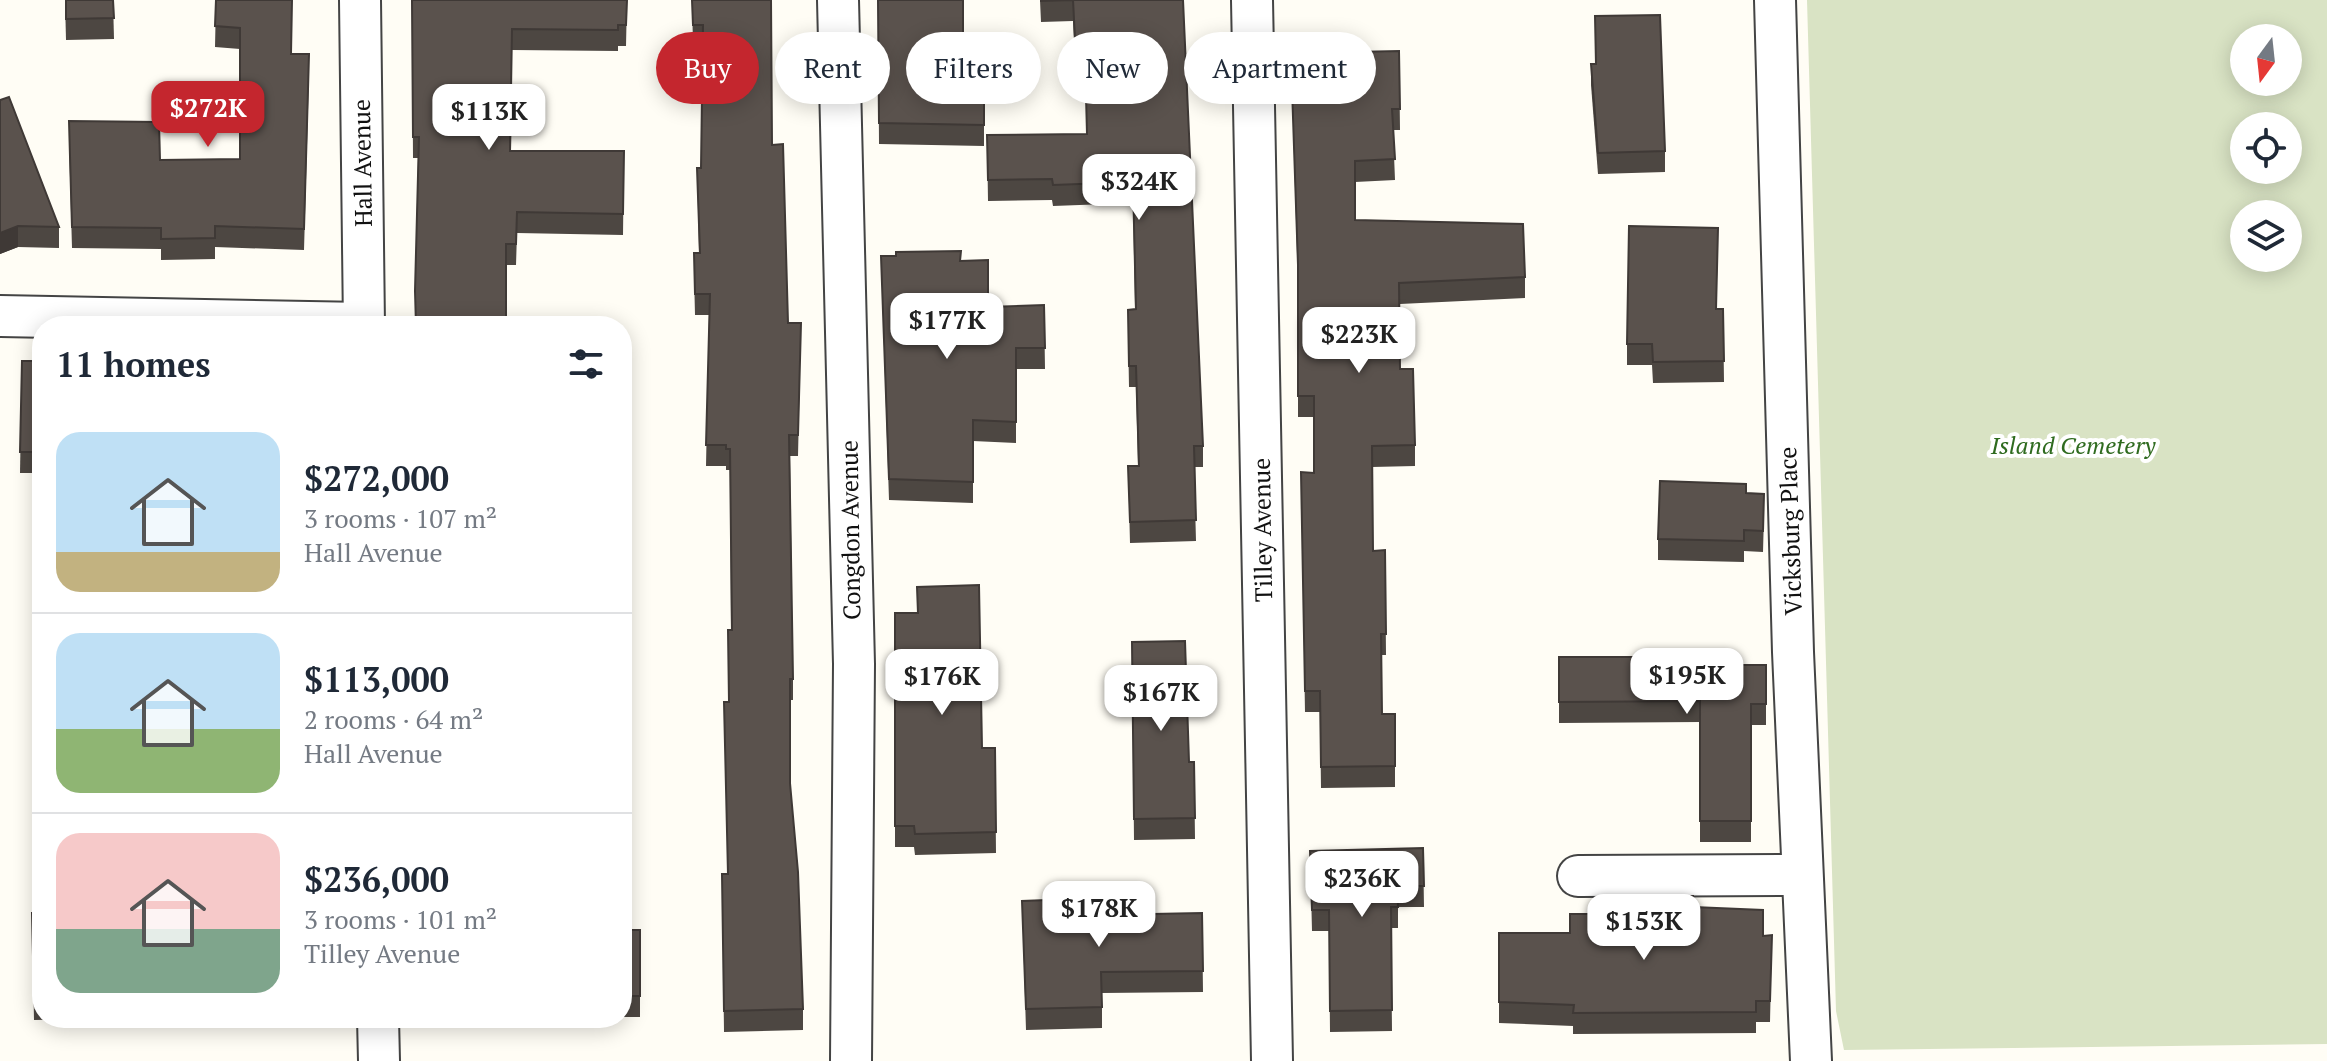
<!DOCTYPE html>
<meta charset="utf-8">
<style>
body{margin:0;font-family:"PT Serif",serif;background:#f6f6f7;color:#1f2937;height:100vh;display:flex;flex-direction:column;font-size:30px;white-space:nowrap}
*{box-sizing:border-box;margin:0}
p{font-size:26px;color:#747a83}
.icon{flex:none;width:44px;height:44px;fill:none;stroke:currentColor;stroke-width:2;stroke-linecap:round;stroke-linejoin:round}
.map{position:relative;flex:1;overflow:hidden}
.drawer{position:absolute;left:32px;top:316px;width:600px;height:712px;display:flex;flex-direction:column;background:#fff;border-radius:32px;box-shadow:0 4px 20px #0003}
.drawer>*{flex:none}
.hud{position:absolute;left:656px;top:32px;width:760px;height:72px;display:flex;gap:16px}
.needle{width:52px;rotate:195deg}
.fabs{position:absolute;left:2230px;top:24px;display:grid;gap:16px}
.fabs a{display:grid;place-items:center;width:72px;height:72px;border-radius:50%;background:#fff;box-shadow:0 4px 20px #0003;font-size:40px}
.price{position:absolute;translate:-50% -68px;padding:0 18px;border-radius:16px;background:#fff;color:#222;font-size:26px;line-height:52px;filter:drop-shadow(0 2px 4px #0008)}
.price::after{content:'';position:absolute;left:50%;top:48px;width:24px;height:18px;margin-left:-12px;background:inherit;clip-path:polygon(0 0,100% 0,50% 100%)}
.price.on{background:#c4262e;color:#fff}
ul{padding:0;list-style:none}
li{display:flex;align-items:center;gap:24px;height:200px;padding:0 24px}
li+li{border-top:2px solid #e0e1e3}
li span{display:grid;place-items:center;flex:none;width:224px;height:160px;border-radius:24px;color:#555}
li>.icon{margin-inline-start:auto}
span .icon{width:96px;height:96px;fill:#fffc;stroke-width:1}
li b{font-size:34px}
h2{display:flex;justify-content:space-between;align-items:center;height:96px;padding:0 24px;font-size:34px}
.tag{padding:0 28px;border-radius:36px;background:#fff;box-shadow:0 4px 20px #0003;font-size:28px;line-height:72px}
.tag.on{background:#c4262e;color:#fff}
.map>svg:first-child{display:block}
</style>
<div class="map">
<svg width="2327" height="1061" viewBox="0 0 2327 1061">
<rect width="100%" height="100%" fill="#fffdf5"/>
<!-- cemetery -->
<path fill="#d9e3c4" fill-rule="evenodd" d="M1807,0H2327V1044L1844,1050L1836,1011ZM2244,38H2288V82H2244ZM2244,126H2288V170H2244ZM2244,214H2288V258H2244Z"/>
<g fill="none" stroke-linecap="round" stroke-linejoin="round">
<defs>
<g id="street">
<polyline points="360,0 364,326"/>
<polyline points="838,0 854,664 851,1061"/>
<polyline points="1252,0 1272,1061"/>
<polyline points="1775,0 1793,652 1811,1061"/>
<polyline points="0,316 364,323"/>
<polyline points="1578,876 1802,875"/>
<polyline points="378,1018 379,1061"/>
</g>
</defs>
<!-- street casing -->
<use href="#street" stroke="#444" stroke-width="44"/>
<!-- street -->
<use href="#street" stroke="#fff" stroke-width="40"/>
</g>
<!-- wall -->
<g fill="#4d4742">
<polygon points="65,0 113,0 114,39 66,40"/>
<polygon points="216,0 291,54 309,75 304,250 215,247 215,259 161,260 161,249 72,248 69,142 160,160 240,159 240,49 215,47"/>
<polygon points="412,0 627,0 626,46 618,46 618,51 512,50 511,151 624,151 623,235 517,233 516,265 506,265 506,326 416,326 415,291 418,158 413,158"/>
<polygon points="692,0 772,145 788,323 801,323 798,456 790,456 793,679 793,700 790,700 790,783 803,1009 803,1030 724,1032 722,874 728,874 729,702 731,630 730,470 726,470 726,466 706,466 709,315 695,315 694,274 699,253 697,168 701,168 702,46 693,46"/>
<polygon points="878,0 963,87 984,87 984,146 879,144"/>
<polygon points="1040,0 1183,0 1203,446 1203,467 1194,467 1196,541 1130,543 1128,466 1138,466 1136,387 1129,387 1128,331 1128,310 1135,309 1133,203 1053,206 1052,200 988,201 987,135 1087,134 1085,78 1076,79 1073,21 1041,22"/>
<polygon points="1399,51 1400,130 1393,130 1395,180 1355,182 1355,220 1525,277 1525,298 1400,304 1400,369 1415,445 1415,466 1372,467 1373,551 1385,550 1386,655 1381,655 1382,714 1395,714 1395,787 1321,788 1320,712 1305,712 1301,472 1314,473 1314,417 1298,417 1298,286 1291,58 1307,58"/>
<polygon points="1591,64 1665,151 1665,172 1598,174 1591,85"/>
<polygon points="0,100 59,227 59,248 18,247 0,254"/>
<polygon points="1718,249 1716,309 1723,309 1724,382 1653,383 1652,365 1627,365 1627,344"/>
<polygon points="881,256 896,256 960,261 988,307 1044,305 1045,369 1016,369 1016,443 973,441 973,503 889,500"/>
<polygon points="22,361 42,361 42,473 20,473"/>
<polygon points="1746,493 1764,515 1763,552 1744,551 1744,562 1658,560 1658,539"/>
<polygon points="895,613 982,748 995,748 996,853 915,855 914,847 895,847"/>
<polygon points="1132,642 1189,762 1194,762 1195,839 1134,840"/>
<polygon points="1559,657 1633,665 1766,665 1766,725 1751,725 1751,842 1700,842 1700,722 1559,723"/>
<polygon points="1423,848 1424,907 1398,907 1398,928 1391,928 1392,1031 1330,1032 1329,931 1312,931 1310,851"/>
<polygon points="1022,901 1099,915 1202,913 1203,992 1102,993 1102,1028 1026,1030"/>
<polygon points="1693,907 1763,936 1772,935 1770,1022 1756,1022 1756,1033 1573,1034 1573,1026 1499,1023 1499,933 1570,933 1650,914"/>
<polygon points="32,913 42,913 42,1018 199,1018 199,1028 153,1028 153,1018 34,1020"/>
<rect x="622" y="930" width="18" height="87"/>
<polygon points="443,1018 583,1018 443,1021"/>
</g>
<!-- shaded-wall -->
<polygon fill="#3f3936" points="18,226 18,247 0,254 0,233"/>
<!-- building -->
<g fill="#5a524d" stroke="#3f3936" stroke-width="2">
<polygon points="66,0 113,0 114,18 66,19"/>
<polygon points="216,0 292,0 291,54 309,54 304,229 215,226 215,238 161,239 161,228 72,227 69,121 159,122 160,160 240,159 240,28 215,26"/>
<polygon points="412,0 627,0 626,25 618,25 618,30 512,29 510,151 624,151 623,214 517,212 516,244 506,244 506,326 416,326 415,291 419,137 413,137"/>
<polygon points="692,0 771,0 772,145 783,144 788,323 801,323 798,435 789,435 793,679 790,679 790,783 798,872 803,1009 724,1011 722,874 728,874 724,702 729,702 728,630 732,630 730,449 726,449 726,445 706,445 710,294 695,294 694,253 700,253 697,168 701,168 703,25 693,25"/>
<polygon points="878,0 963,0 963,87 984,87 984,125 879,123"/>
<polygon points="1041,0 1183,0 1203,446 1194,446 1196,520 1130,522 1128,466 1139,466 1136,366 1129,366 1128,310 1136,309 1133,182 1053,185 1052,179 988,180 987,135 1087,134 1085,57 1076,58 1073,0 1041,1"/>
<polygon points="1660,15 1665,151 1598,153 1591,64 1596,64 1595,16"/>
<polygon points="1399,51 1400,109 1392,109 1395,159 1355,161 1355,220 1523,224 1525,277 1399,283 1400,369 1413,369 1415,445 1372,446 1373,551 1385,550 1386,634 1381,634 1382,714 1395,714 1395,766 1321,767 1320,691 1305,691 1301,472 1314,473 1314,396 1298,396 1298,265 1291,58 1307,58 1307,53"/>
<polygon points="9,97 59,227 18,226 0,233 0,100"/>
<polygon points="1629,226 1718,228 1716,309 1723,309 1724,361 1653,362 1652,344 1627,344"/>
<polygon points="961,251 960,261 988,260 988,307 1044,305 1045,348 1016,348 1016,422 973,420 973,482 889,479 881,256 896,256 896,252"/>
<polygon points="22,361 42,361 42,452 20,452"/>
<polygon points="1660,481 1746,484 1746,493 1764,494 1763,531 1744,530 1744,541 1658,539"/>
<polygon points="979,585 982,748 995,748 996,832 915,834 914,826 895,826 895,613 918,613 917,587"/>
<polygon points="1185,641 1189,762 1194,762 1195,818 1134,819 1132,642"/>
<polygon points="1559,657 1633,657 1633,665 1766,665 1766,704 1751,704 1751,821 1700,821 1700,701 1559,702"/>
<polygon points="1423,848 1424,886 1397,886 1398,907 1391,907 1392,1010 1330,1011 1329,910 1312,910 1310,851"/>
<polygon points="1693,896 1693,907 1763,910 1763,936 1772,935 1770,1001 1756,1001 1756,1012 1573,1013 1574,1005 1499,1002 1499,933 1570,933 1570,914 1650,914 1650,897"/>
<polygon points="1099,898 1099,915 1202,913 1203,971 1101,972 1102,1007 1026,1009 1022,901"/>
<polygon points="32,913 42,913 42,999 34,999"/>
<rect x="622" y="930" width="18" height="66"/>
</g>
<g text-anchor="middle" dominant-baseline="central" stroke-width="8" stroke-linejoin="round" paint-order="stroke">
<!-- street labels -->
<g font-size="24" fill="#111" stroke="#fff">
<text transform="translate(362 163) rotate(-91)">Hall Avenue</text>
<text transform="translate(850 530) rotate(-91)">Congdon Avenue</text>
<text transform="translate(1262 530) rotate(-91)">Tilley Avenue</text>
<text transform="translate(1790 531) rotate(-92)">Vicksburg Place</text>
</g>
<!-- park labels -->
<g font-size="24" font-style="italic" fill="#2f6b1f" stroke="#fff">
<text x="2073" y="445">Island Cemetery</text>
</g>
</g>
</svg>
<div class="fabs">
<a><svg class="needle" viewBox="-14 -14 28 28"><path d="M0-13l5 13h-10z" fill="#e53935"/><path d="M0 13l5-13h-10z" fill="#747a83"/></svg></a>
<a><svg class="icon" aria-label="locate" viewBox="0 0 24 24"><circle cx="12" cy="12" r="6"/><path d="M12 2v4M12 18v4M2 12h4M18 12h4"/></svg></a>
<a><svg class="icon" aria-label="layers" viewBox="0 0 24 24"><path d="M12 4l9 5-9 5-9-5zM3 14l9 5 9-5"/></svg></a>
</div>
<b class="price on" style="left:208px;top:149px">$272K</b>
<b class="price" style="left:489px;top:152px">$113K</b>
<b class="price" style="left:1139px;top:222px">$324K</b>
<b class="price" style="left:947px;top:361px">$177K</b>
<b class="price" style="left:1359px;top:375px">$223K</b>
<b class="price" style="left:1687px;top:716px">$195K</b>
<b class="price" style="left:942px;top:717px">$176K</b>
<b class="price" style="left:1161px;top:733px">$167K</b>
<b class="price" style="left:1362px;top:919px">$236K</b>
<b class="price" style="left:1099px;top:949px">$178K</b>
<b class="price" style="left:1644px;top:962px">$153K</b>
<div class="hud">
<a class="tag on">Buy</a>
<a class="tag">Rent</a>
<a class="tag">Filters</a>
<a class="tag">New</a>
<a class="tag">Apartment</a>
</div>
<section class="drawer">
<h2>11 homes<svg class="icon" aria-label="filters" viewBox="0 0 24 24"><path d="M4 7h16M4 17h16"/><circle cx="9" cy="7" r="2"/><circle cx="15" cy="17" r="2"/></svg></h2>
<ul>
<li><span style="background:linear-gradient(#bfe0f5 75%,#c2b280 0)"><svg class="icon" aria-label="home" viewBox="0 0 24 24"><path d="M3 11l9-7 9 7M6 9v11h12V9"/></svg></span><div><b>$272,000</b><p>3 rooms · 107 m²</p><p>Hall Avenue</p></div></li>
<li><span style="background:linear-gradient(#bfe0f5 60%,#8fb573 0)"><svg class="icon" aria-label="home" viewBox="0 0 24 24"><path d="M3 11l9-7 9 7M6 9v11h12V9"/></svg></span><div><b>$113,000</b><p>2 rooms · 64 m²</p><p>Hall Avenue</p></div></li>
<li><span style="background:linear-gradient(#f6c9c9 60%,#7fa58c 0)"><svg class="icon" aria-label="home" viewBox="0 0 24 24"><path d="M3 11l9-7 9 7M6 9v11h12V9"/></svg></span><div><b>$236,000</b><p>3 rooms · 101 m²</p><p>Tilley Avenue</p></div></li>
</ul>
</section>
</div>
